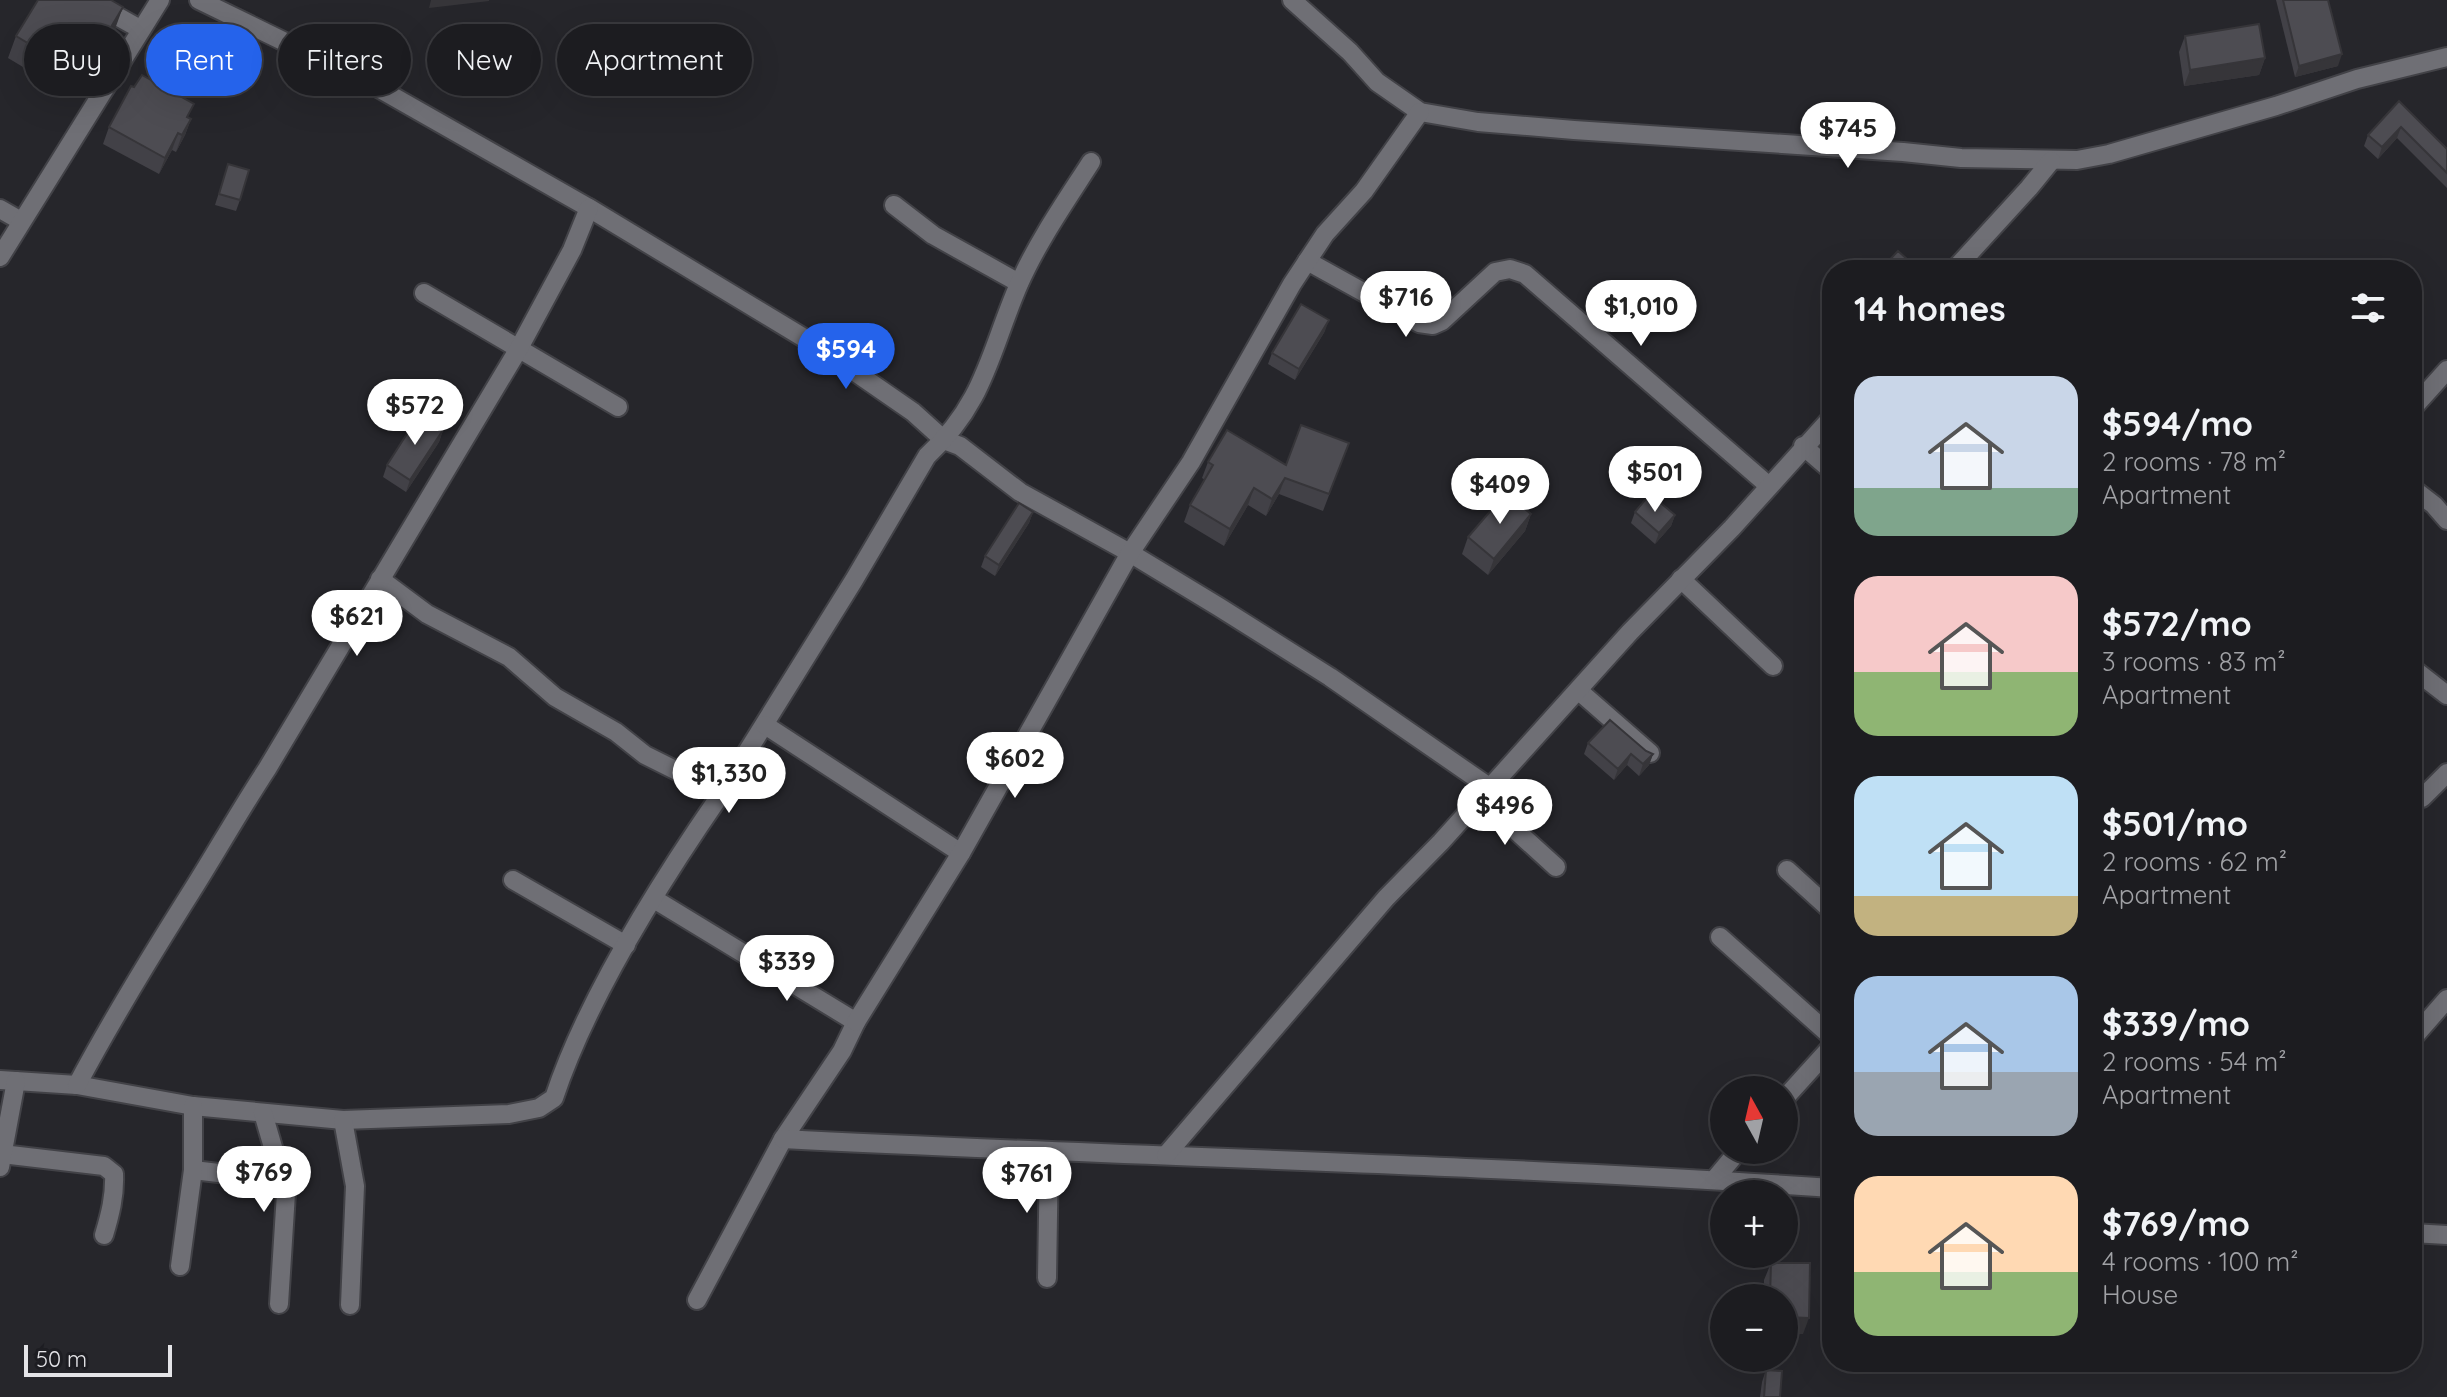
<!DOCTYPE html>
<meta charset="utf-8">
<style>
body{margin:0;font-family:Quicksand,sans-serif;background:#252529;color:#f1f3f6;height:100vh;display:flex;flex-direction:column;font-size:30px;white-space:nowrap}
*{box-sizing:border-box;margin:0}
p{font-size:26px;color:#a0a1a5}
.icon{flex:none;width:44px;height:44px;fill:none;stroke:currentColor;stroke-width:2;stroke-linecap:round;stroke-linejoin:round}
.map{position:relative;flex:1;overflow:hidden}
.details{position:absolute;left:1822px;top:260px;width:600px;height:1112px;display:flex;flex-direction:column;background:#1c1c20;border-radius:32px;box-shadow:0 8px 32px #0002,0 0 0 2px #3a3a3e}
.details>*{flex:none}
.banner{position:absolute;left:24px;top:24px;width:760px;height:72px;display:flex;gap:16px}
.needle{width:52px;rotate:352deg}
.fabs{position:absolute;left:1710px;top:1076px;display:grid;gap:16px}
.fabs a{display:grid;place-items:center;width:88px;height:88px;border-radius:50%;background:#1c1c20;box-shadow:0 8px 32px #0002,0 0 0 2px #3a3a3e;font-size:40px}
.scale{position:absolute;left:24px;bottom:20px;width:148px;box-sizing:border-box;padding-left:8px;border:4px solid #e4e4e8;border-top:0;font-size:22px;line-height:28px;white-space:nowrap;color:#e4e4e8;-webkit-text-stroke:6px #1d1d22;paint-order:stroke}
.price{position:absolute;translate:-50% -68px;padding:0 18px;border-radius:28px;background:#fff;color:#222;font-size:26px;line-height:52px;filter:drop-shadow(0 2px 4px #0008)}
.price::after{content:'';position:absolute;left:50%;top:48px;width:24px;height:18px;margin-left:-12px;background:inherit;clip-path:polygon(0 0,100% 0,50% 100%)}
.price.active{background:#2563eb;color:#fff}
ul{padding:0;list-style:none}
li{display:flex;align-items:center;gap:24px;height:200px;padding:0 32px}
li span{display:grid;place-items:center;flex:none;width:224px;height:160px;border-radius:24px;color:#555}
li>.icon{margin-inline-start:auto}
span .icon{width:96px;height:96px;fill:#fffc;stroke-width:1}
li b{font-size:34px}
h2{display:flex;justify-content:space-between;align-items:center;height:96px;padding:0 32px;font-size:34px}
.pill{padding:0 28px;border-radius:36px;background:#1c1c20;box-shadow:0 8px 32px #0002,0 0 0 2px #3a3a3e;font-size:28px;line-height:72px}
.pill.active{background:#2563eb;color:#fff}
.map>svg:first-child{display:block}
</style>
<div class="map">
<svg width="2447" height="1397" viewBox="0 0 2447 1397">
<rect width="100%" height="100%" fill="#26262b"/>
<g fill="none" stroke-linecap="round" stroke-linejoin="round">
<defs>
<g id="minor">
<polyline points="88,0 140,29"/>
<polyline points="199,0 373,85 589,208 819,347 913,412 944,440 960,446 1020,492 1130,553 1219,607 1330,677 1489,787"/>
<polyline points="1292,0 1350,52 1377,82 1420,112 1478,122 1574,130 1903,152 1961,158 2077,160 2109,154 2276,106 2357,79 2447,57"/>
<polyline points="894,205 933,235 1019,283"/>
<polyline points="0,209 21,221"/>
<polyline points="0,257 160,0"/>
<polyline points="1307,261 1419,323 1433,325 1442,321 1495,272 1510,269 1525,274 1769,486"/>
<polyline points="1954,270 2029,188 2051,161"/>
<polyline points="424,293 618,407"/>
<polyline points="2412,409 2447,370"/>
<polyline points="1803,446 1832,471"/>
<polyline points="2412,488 2434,505 2447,520"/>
<path d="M380,579L427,614L509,657L555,697L616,732L645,755L703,784L719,797L854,580L927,456C985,403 990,351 1019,284C1038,241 1066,201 1091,162"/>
<polyline points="1681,579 1773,666"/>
<polyline points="2412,668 2447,695"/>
<polyline points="1579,691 1650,753"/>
<polyline points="765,725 961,853"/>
<polyline points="1480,798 1556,867"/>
<polyline points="2422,798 2447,773"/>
<polyline points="1787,870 1832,911"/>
<polyline points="513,880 626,945"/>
<polyline points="654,899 856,1022 842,1051 783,1139 697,1300"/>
<polyline points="1720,937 1832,1037"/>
<polyline points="856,1022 961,853 1130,553 1191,462 1292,284 1325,234 1364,191 1420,112"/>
<polyline points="2412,1039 2447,999"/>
<path d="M0,1080L77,1085L193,1106L343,1120L509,1114L539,1108L554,1098C587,998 659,884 719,797"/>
<path d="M77,1085C110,1023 146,964 183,905C212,860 238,813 267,769L518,350L572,250L589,208"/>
<polyline points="1784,1099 1832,1046"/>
<polyline points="263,1113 284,1185"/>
<polyline points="343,1120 355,1186 350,1305"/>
<path d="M783,1139C1133,1157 1483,1164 1832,1188"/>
<path d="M2,1154L104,1166L114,1174C115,1196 110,1215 104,1235"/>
<polyline points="1166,1155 1386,898 1441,842 1630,632 1732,528 1832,417"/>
<polyline points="0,1167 16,1081"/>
<polyline points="193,1170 279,1180 286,1193 279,1304"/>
<polyline points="1714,1180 1739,1150"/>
<polyline points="2412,1233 2447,1235"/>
<polyline points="180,1266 193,1170 193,1106"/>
<polyline points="1047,1278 1049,1153"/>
</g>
</defs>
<!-- minor casing -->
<use href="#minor" stroke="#424247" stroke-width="22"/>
<!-- minor -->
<use href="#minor" stroke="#6f6f75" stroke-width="18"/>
</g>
<!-- wall -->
<g fill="#424147">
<polygon points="2276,0 2328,0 2338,66 2295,77"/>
<polygon points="116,29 107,51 82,91 43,67 38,76 8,58 16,36"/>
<polygon points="2185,36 2265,58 2259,75 2184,86 2179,52"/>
<polygon points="2399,101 2447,149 2447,188 2397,138 2378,159 2364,146 2368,135"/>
<polygon points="189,118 191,119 185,135 176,152 172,150 159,174 103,144 109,127"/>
<polygon points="228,164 240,200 236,211 215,205"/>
<polygon points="1325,331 1295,380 1268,364 1272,353"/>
<polygon points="443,430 439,442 406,492 383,477 387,465"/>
<polygon points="1349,443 1323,511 1279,494 1266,516 1248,505 1224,546 1184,522 1190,505 1205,480 1202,478 1208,462 1286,465"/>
<polygon points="1033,512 1029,523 995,576 981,567 985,556"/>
<polygon points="1635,512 1675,515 1671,526 1655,544 1631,523"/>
<polygon points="1531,514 1525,531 1488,575 1462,554 1468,537"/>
<polygon points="1588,743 1646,751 1653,754 1649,765 1639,776 1627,765 1614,780 1584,754"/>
<polygon points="1771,1263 1803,1334 1784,1334 1784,1298 1764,1298 1764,1280"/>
<polygon points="1766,1370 1780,1397 1760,1397 1762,1382"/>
</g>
<!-- shaded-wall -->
<g fill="#363539">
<polygon points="431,0 489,0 489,1 429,8"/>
<polygon points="123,7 107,51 82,91 90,69 111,27"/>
<polygon points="51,45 43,67 38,76 46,54"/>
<polygon points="2342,54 2338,66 2295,77 2299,66"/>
<polygon points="2265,58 2259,75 2184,86 2190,70"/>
<polygon points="191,119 185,135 176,152 182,135"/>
<polygon points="2401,127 2397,138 2378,159 2382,147"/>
<polygon points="178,133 172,150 159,174 165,158"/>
<polygon points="1329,320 1325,331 1295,380 1299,369"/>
<polygon points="443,430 439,442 406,492 410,480"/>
<polygon points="1285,478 1279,494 1266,516 1272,499"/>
<polygon points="1254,488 1248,505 1224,546 1230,529"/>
<polygon points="1033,512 1029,523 995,576 999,565"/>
<polygon points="1531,514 1525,531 1488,575 1494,559"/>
<polygon points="1675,515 1671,526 1655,544 1659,533"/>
<polygon points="1631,754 1627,765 1614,780 1618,769"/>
<polygon points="1653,754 1649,765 1639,776 1643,764"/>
<polygon points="2412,1150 2418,1150 2414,1161 2412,1161"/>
<polygon points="1784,1317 1809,1318 1803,1334 1784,1334"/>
</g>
<!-- building -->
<g fill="#4d4c52" stroke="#363539" stroke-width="2">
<polygon points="38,0 111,0 123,7 111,27 115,29 90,69 51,45 46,54 16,36"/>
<polygon points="2283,0 2328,0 2342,54 2299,66"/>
<polygon points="2259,24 2265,58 2190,70 2185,36"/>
<polygon points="142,75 194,104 187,117 191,119 182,135 178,133 165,158 109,127 131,86 134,87"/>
<polygon points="2399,101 2447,149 2447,173 2401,127 2382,147 2368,135"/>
<polygon points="228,164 249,170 240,200 219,194"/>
<polygon points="1898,251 1917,268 1915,270 1880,270"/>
<polygon points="1301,304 1329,320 1299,369 1272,353"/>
<polygon points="419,415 443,430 410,480 387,465"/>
<polygon points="1301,425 1349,443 1329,494 1285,478 1272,499 1254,488 1230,529 1190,505 1213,465 1208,462 1227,430 1286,465"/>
<polygon points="1506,493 1531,514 1494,559 1468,537"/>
<polygon points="1650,494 1675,515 1659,533 1635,512"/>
<polygon points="1019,503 1033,512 999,565 985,556"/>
<polygon points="1610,720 1646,751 1653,754 1643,764 1631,754 1618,769 1588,743"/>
<rect x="2412" y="1121" width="6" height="29"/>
<polygon points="1771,1263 1810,1263 1809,1318 1784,1317 1784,1298 1770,1298"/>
<polygon points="1766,1370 1782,1371 1780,1397 1764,1397"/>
</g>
</svg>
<div class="fabs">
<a><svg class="needle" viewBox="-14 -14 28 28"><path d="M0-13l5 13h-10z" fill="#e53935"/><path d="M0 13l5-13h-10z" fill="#a0a1a5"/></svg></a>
<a>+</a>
<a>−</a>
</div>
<div class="scale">50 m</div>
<b class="price" style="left:1848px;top:170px">$745</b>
<b class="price" style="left:1406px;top:339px">$716</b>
<b class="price" style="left:1641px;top:348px">$1,010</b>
<b class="price active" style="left:846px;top:391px">$594</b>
<b class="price" style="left:415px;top:447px">$572</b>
<b class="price" style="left:1655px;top:514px">$501</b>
<b class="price" style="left:1500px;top:526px">$409</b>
<b class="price" style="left:357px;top:658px">$621</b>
<b class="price" style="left:1015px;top:800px">$602</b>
<b class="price" style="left:729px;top:815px">$1,330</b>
<b class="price" style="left:1505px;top:847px">$496</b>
<b class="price" style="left:787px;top:1003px">$339</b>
<b class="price" style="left:264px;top:1214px">$769</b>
<b class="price" style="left:1027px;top:1215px">$761</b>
<div class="banner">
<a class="pill">Buy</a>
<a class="pill active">Rent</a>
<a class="pill">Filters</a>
<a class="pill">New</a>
<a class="pill">Apartment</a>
</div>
<section class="details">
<h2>14 homes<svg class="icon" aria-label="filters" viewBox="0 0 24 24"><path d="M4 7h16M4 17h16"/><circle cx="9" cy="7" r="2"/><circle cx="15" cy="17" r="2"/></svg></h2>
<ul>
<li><span style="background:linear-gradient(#c9d6e8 70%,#7fa58c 0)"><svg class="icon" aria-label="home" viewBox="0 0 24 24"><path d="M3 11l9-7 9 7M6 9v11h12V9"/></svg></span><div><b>$594/mo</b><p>2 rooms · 78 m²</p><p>Apartment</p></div></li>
<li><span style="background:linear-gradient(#f6c9c9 60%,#8fb573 0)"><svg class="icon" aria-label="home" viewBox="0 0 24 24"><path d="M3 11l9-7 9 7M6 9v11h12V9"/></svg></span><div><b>$572/mo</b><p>3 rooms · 83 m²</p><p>Apartment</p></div></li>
<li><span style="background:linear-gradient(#bfe0f5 75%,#c2b280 0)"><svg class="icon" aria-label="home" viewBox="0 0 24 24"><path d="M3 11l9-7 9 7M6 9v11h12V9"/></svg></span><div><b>$501/mo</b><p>2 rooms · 62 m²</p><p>Apartment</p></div></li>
<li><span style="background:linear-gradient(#a9c7e8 60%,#9aa5b1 0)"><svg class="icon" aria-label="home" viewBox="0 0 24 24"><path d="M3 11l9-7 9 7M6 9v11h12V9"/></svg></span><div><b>$339/mo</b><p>2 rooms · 54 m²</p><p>Apartment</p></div></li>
<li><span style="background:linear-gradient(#ffd9b3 60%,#8fb573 0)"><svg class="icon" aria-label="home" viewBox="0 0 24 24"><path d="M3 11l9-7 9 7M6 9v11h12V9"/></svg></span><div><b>$769/mo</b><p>4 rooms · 100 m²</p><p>House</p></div></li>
</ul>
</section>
</div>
